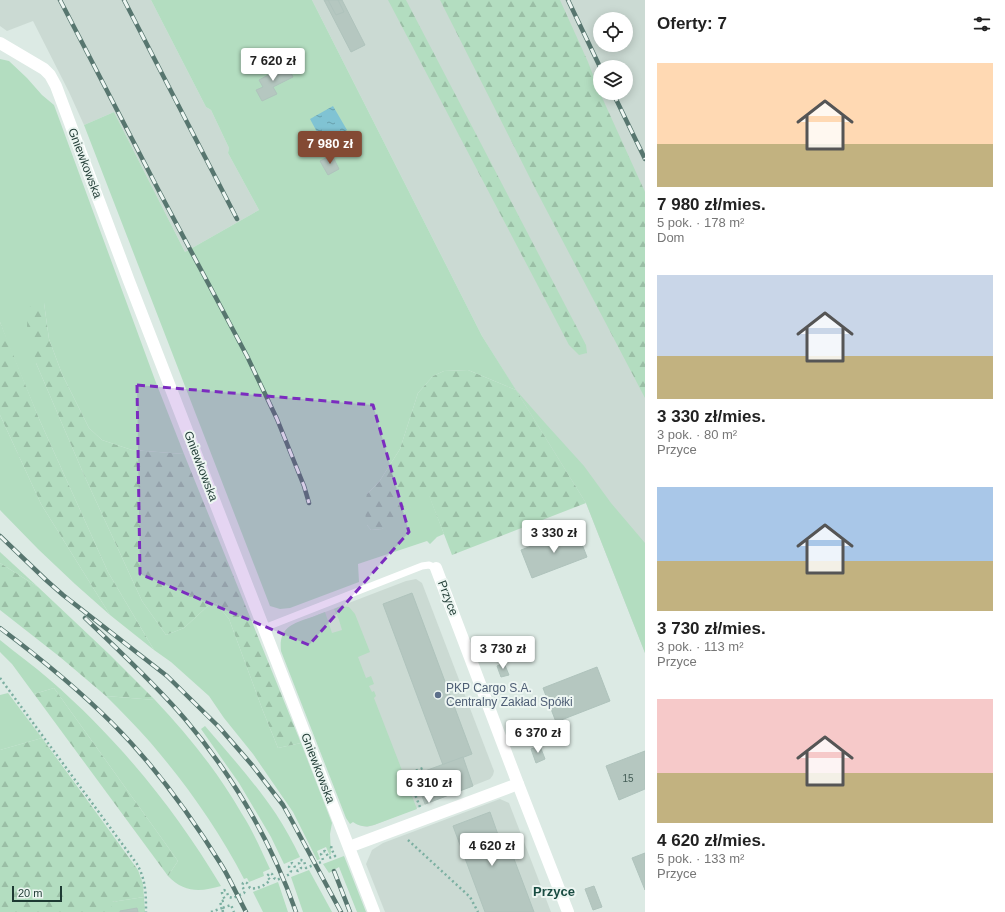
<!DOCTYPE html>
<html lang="pl">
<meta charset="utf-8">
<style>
body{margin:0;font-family:Helvetica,sans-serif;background:#f6f6f6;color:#222;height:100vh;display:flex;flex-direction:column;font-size:15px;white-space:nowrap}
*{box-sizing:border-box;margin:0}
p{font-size:13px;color:#767676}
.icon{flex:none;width:22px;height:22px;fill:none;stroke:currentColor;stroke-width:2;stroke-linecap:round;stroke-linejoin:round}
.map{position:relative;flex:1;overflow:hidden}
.drawer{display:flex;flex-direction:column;background:#fff;width:360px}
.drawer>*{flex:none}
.buttons{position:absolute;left:593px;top:12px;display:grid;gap:8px}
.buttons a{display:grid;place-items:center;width:40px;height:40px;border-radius:50%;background:#fff;box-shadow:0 2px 10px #0003;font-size:20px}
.scale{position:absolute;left:12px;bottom:10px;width:50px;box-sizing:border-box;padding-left:4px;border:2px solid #1e3a33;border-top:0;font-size:11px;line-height:14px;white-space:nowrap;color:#1e3a33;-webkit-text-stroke:3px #edf6f2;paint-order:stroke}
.price{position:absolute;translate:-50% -34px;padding:0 9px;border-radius:4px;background:#fff;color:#222;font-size:13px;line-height:26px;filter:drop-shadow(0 1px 2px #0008)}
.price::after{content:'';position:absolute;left:50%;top:24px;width:12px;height:9px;margin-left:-6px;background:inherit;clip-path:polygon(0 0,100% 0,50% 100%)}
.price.on{background:#834a34;color:#fff}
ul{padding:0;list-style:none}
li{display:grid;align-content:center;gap:8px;height:212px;padding:0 12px}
li span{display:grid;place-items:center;height:124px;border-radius:0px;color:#555}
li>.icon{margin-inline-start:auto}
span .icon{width:72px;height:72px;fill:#fffc;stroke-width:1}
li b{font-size:17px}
h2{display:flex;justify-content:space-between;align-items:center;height:48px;padding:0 12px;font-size:17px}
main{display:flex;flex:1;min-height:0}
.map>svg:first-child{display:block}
</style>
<main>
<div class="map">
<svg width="645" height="912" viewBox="0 0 645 912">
<defs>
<pattern id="forest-firs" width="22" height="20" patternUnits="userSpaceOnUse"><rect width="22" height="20" fill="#b3ddc0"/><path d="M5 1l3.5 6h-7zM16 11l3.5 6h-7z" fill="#9abea5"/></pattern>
<pattern id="water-ripples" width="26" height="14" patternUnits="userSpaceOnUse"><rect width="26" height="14" fill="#80c3d3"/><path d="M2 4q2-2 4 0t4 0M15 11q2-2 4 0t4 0" fill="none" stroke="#689fac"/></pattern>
</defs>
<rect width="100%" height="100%" fill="#dceae4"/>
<!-- built -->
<g fill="#cbdad3" fill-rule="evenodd">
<polygon points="0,0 151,0 206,107 211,110 229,148 228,153 259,210 185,252 114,112 84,125 69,92 33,21 7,31 0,26"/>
<path d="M312,0H645V653L586,503L482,336ZM600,19H626V45H600ZM600,67H626V93H600Z"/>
<polygon points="416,579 422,583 494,771 493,775 490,779 374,825 367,827 362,826 357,824 283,633 289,627 294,624 406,581"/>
<polygon points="500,799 509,803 551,912 385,912 366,864 372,850 383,843"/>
</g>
<!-- green -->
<g fill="#b3ddc0">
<polygon points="151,0 312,0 482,336 516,390 546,424 584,466 611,503 645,543 645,653 586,503 516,390 468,370 444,371 433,376 418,393 400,449 379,482 367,494 367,525 371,530 382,529 412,506 429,495 444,534 437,537 430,544 427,541 358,564 359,582 290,608 280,609 270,606 84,125 114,112 185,252 259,210 228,153 229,148 211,110 206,107"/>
<polygon points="0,59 9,61 27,78 42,95 54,105 155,380 184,454 132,450 102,440 89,428 62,374 49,339 44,303 36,363 84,475 142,601 166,635 184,628 210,604 216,603 229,619 263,711 278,748 301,743 332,823 330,834 331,853 330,856 326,847 317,851 320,859 318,860 317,860 293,812 253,754 224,718 209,696 171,662 154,650 108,572 40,421 7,341 0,322"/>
<polygon points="0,415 41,504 110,615 75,584 38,549 0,510"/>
<polygon points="0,552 38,587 0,563"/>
<path d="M342,606L349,607L355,614L370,652L358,657L366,678L371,676L374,684L369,686L372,692L374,691L376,696L374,698L417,809L374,825C366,827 360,827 353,822L350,824L346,818L281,651C279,632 287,626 303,620C310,618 317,615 325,612L332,633L342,630L339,620L334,609Z"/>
<path d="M0,640C17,654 34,666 50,680C118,739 175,809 221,886C201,892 184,893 168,876L178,861L54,688L34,694L12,664L0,652Z"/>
<polygon points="8,693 42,738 0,750 0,695"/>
<path d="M106,696L155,700C188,735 218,772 242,814C253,831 261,850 270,869L263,872L264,876L249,882L247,878L244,879C219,830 186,784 150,742C136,726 121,711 106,696Z"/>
<path d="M205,726C230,755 255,783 276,814C285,828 293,842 300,857L284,864L271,837L239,783L201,729Z"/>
<polygon points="344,856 366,912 357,912 339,867 329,873 323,864"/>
<polygon points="309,870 332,912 303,912 291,877"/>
<polygon points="278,882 288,912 263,912 253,892"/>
<polygon points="144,897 145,912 112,912 112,902"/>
</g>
<!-- forest -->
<g fill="url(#forest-firs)">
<polygon points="388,0 406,0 586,345 587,353 579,355 569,345"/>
<polygon points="440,0 560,0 588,62 600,93 645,192 645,398 537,192"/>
<polygon points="35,301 44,303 49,339 62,374 89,428 102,440 132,450 184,454 301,743 278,748 263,711 229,619 216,603 210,604 184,628 166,635 142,601 84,475 36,363 27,326 28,309"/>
<polygon points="0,322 40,421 108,572 154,650 110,615 41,504 0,415"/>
<polygon points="468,370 516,390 586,503 452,555 442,529 429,496 404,512 393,524 382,529 371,530 367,525 364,507 367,494 379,482 400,449 418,393 433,376 444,371"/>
<polygon points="0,563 38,587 109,654 155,700 106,696 60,657 0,610"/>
<polygon points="54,688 178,861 168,876 34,694"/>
<polygon points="42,738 138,870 143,884 144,897 112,902 112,912 0,912 0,750"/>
</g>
<!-- water -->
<polygon fill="url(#water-ripples)" points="333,106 347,130 323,143 310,119"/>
<!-- building -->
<g fill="#b5c7c0" stroke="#afc3bc">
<polygon points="324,0 342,0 365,45 351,52"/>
<polygon points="328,0 338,0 344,12 336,15"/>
<polygon points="287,65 293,77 273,87 277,94 262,101 256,90 263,87 259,80"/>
<polygon points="332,155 339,169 328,175 320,161"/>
<polygon points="576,529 587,557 532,578 521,550"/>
<polygon points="412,593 472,754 443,765 383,604"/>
<polygon points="504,663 509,675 501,677 497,666"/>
<polygon points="597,667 610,701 556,722 543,688"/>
<polygon points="540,746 545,759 536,763 531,749"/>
<polygon points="645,751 645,789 619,800 606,766"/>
<polygon points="463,757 473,786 425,804 414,775"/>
<polygon points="490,812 502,846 508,843 534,912 485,912 453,826"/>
<polygon points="645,853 645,890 632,858"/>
<polygon points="594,886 602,907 593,910 585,889"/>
<polygon points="137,908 138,912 120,912 120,911"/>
</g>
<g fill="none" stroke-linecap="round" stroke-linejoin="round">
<!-- path -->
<g stroke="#7bafa1" stroke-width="2.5" stroke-dasharray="2 3" stroke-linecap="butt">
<path d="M0,678L137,864C146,880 146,895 146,912"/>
<polyline points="420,807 407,774 423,768"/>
<polyline points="408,840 470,897 478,912"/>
<path d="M211,912L222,908L220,902L225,900L222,893V891L224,890L226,891L229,897L233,898L244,893L245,891L242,886L243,883L245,882L247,883L250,888C256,890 266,885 270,880L267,876L270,873L272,874L274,878L277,880L290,874L291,871L289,867L290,864L292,863L294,865L296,870L298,871L301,868L299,863L300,860H301L304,861L306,868L321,862L323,860L321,854L322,852L325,851L329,858L335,856L331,848L332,845"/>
<polyline points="223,912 222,908 231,905 234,912"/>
</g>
<!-- lane -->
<polyline stroke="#fff" stroke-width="7" points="264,628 422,566 429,565 436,568"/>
<!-- street -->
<g stroke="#fff" stroke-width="12">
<polyline points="0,43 44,69 50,75 56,86 129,281 374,912"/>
<polyline points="436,568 518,784 568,912"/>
<polyline points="349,847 518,784"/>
</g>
<defs>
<g id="rail">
<polyline points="60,0 160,193 247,356 277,419 304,486 309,503"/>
<polyline points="124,0 237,219"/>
<polyline points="568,0 600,67"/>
<polyline points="613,93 645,159"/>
<polyline points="0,536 46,580 63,595 167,676 219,727 252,765 283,805 292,821 341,912"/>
<path d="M85,618C119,651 154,683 185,719C233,776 271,841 296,912"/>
<path d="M0,628C40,658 78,689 113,724C155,766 191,816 222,866C231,881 238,897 246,912"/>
<polyline points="334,871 350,912"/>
</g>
</defs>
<!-- rail casing -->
<use href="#rail" stroke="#57766f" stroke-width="4.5"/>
<!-- rail -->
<use href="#rail" stroke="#edf6f2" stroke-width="3" stroke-dasharray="9" stroke-linecap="butt"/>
</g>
<!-- marked area -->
<path fill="#7b2cbf" fill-opacity="0.2" stroke="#7b2cbf" stroke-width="3" stroke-dasharray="8 5" stroke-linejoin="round" d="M137,385L373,405L409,532L309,645L140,574Z"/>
<!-- markers -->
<circle fill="#5c6f8a" stroke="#edf6f2" stroke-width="1.5" cx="438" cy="695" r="4"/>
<g text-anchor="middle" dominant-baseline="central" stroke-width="4" stroke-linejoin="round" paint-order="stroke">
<!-- number labels -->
<g font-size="10" fill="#445d56">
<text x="628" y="778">15</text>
</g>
<!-- street labels -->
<g font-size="12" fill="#1e3a33" stroke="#edf6f2">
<text transform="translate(85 163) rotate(69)">Gniewkowska</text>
<text transform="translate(201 466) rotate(69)">Gniewkowska</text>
<text transform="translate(448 598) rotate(69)">Przyce</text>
<text transform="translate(318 768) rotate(69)">Gniewkowska</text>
</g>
<!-- service labels -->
<g font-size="12" fill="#4e5e75" stroke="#edf6f2" text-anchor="start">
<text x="446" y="688">PKP Cargo S.A.<tspan x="446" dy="14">Centralny Zakład Spółki</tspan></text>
</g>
<!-- neighbourhood labels -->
<g font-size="13" font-weight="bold" fill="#194c42" stroke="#edf6f2">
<text x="554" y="891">Przyce</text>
</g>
</g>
</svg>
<div class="buttons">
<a><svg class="icon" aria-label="locate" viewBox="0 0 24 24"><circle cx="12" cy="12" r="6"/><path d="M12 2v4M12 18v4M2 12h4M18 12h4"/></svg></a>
<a><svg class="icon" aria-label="layers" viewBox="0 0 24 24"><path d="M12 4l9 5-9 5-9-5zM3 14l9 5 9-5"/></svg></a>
</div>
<div class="scale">20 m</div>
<b class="price" style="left:273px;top:82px">7 620 zł</b>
<b class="price on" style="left:330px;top:165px">7 980 zł</b>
<b class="price" style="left:554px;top:554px">3 330 zł</b>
<b class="price" style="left:503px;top:670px">3 730 zł</b>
<b class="price" style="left:538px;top:754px">6 370 zł</b>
<b class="price" style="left:429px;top:804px">6 310 zł</b>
<b class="price" style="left:492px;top:867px">4 620 zł</b>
</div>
<section class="drawer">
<h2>Oferty: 7<svg class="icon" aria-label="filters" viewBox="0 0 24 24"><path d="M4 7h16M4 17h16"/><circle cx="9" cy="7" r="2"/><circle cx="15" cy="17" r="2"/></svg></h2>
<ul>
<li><span style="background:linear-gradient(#ffd9b3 65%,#c2b280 0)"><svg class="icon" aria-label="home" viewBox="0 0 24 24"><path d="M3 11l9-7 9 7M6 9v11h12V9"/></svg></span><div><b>7 980 zł/mies.</b><p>5 pok. · 178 m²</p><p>Dom</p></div></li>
<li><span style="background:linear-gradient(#c9d6e8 65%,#c2b280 0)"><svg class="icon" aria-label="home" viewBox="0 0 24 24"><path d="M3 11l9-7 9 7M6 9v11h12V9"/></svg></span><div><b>3 330 zł/mies.</b><p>3 pok. · 80 m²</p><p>Przyce</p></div></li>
<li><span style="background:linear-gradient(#a9c7e8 60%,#c2b280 0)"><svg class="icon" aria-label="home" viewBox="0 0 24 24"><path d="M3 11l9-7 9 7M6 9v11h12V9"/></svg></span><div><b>3 730 zł/mies.</b><p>3 pok. · 113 m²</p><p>Przyce</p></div></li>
<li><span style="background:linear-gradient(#f6c9c9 60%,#c2b280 0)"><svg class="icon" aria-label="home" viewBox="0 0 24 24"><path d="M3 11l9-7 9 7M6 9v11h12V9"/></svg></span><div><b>4 620 zł/mies.</b><p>5 pok. · 133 m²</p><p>Przyce</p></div></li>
</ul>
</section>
</main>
